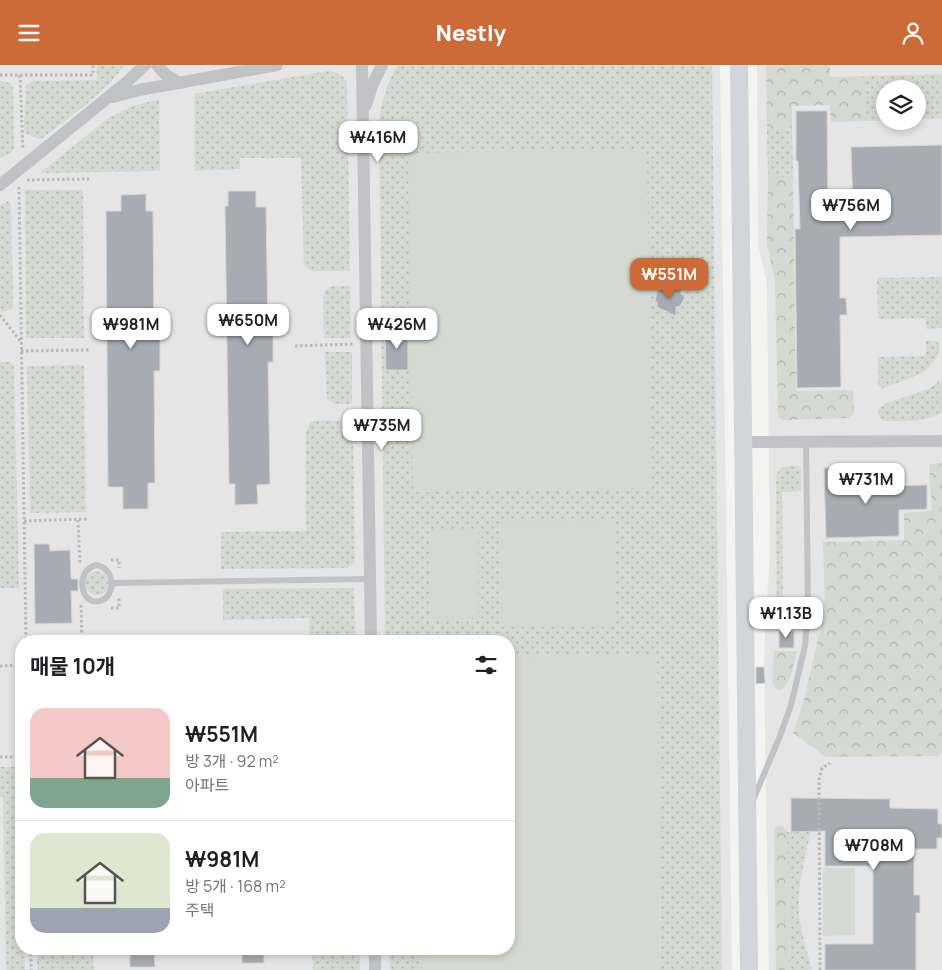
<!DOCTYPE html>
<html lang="ko">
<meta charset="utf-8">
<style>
body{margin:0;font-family:Manrope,"Noto Sans KR",sans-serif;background:#f6f6f6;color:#202124;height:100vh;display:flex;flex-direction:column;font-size:19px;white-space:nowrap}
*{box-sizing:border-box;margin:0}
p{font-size:16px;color:#757577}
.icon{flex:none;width:28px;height:28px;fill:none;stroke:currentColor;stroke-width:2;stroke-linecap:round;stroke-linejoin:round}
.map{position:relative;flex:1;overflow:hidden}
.sheet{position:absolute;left:15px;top:570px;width:500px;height:320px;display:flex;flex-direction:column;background:#fff;border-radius:20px;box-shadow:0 2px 8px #0003}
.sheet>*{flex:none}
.controls{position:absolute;left:876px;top:15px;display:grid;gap:10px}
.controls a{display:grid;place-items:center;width:50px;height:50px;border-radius:50%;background:#fff;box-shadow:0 2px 8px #0003;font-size:25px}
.price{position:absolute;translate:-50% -42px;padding:0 11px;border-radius:10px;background:#fff;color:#222;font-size:16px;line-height:32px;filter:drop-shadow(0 1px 2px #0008)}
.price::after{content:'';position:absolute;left:50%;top:30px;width:15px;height:11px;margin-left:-8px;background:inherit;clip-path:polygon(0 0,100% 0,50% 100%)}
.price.on{background:#cc6a38;color:#fff}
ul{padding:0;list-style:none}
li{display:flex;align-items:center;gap:15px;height:125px;padding:0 15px}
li+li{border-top:1px solid #e0e0e0}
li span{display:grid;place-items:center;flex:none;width:140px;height:100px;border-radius:15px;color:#555}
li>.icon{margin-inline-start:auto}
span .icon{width:60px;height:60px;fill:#fffc;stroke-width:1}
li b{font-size:21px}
h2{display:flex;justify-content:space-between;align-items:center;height:60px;padding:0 15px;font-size:21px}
header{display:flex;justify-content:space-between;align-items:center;height:65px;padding:0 15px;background:#cc6a38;color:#fff;font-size:22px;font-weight:800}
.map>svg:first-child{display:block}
</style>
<header><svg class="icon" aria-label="menu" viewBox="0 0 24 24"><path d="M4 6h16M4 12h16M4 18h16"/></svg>Nestly<svg class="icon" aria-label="person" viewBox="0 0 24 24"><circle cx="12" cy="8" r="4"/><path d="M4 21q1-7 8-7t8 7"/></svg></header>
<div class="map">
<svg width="942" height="905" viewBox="0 0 942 905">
<defs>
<pattern id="grass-dots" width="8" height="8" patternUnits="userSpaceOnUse" patternTransform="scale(1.25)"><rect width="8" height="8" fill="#d4dad2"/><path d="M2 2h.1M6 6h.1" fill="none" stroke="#b0b5b0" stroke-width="1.8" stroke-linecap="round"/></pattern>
<pattern id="forest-crowns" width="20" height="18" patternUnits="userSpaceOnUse" patternTransform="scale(1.25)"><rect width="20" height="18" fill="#d4dad2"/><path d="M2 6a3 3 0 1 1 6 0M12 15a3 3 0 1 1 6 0" fill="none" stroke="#b0b5b0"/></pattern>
</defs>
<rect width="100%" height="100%" fill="#f3f4f1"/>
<!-- built -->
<g fill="#e4e5e4" fill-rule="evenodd">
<path d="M0,0H720L732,905H0ZM21,576H509V884H21Z"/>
<path d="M757,0H942V905H769L764,602L765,566L770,488L767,219L758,179ZM885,24H918V56H885Z"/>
</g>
<!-- grass -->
<g fill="url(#grass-dots)">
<path d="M97,0H124C106,28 69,52 43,73L38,74L27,69L24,62L26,20L33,16L97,15Z"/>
<path d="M398,0H712L722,905H660L657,591L509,592V576H385L379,58C382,37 386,18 398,0Z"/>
<path d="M328,6C337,7 344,10 347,18L350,206H311L304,200L301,93H240V104L195,106L194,29Z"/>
<polygon points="942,9 942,53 918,54 918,24 885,24 885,56 865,56 863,11"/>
<polygon points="0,16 10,18 13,23 14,83 11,88 0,93"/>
<polygon points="159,34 160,106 40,108 107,54 133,41"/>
<polygon points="792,63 793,112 768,112 767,64"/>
<polygon points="25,125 83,125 84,273 26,273"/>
<polygon points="8,136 11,140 13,238 12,244 2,247 0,245 0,140"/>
<polygon points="942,212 942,263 926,264 926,253 878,254 877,213"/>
<polygon points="332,221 350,221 351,273 324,273 323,232 325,226"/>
<path d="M926,276H935L939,278C942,289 930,302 922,308L887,322L883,323L878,320V292L926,291Z"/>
<polygon points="325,287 352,287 352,339 335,339 327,334"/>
<polygon points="0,297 9,297 14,300 19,523 0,523"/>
<polygon points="84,300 86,447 30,448 27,301"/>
<path d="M942,314V347C925,358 906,356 886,356C880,355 878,351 878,345L884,339L929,324Z"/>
<polygon points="353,355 355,497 348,503 221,504 221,467 306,466 306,368 310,358 314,356"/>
<path d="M801,401V426L782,427L783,563L777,562L776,411C780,399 789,402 801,401Z"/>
<circle cx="97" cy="518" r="12"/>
<polygon points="354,523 356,576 310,576 309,553 223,555 223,524"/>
<polygon points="0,702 17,702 21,706 21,884 24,884 25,905 6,905 3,732 0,732"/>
<path d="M811,766C805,793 797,820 799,848C801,867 807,886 812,905H790L787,767Z"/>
<polygon points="37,884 93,884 94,905 37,905"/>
<polygon points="312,884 360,884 360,905 313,905"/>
<polygon points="389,884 422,884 422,905 390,905"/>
</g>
<!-- forest -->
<g fill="url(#forest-crowns)">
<polygon points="766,0 830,0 830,12 863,11 865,56 831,57 830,40 792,41 792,63 767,64"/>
<polygon points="768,112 793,112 796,326 853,325 854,347 850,353 785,355 778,352 775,216 767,179"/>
<polygon points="942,398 942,686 938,691 826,692 793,668 803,639 825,543 823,477 904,475 904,448 932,446 929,399"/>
<path d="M774,586H797C794,597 793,610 786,620C782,627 774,626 773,618C771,608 774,596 774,586Z"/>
<polygon points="780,761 784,763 787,767 790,905 776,905 774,764 776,762"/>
</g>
<!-- pitch -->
<g fill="#d4dad2">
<polygon points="647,84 652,423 413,427 408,88"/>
<polygon points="614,456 615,562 502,562 501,457"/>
<polygon points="429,465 478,465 478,553 430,554"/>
<polygon points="657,591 660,905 422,905 422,884 509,884 509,592"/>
<polygon points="823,803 855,803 855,870 823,871"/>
</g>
<!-- building -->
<g fill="#a7acb2" stroke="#d5d5d3">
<polygon points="796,46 827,46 828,144 853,143 851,82 942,80 942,170 840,172 840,233 846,233 847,250 840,250 841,322 797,323 795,164 800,164 798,96 796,96"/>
<polygon points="228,126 256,126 256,142 266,142 268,264 273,264 273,297 268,297 270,419 257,420 258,439 235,440 235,419 229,419 225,141 228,141"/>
<polygon points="146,129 146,146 153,146 154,268 160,268 160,306 154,306 155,418 148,418 148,444 123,444 123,422 108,422 106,146 121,146 121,130"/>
<polygon points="681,223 681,229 685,232 680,241 676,242 676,251 657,242 657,237 655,236 658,224"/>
<polygon points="408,264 408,305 386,305 385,265"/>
<polygon points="853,402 854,415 882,414 883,421 927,420 927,444 899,445 899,471 826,473 824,403"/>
<polygon points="34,479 49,479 50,486 70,485 71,514 78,514 78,526 71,526 72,558 35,559"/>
<rect x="779" y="566" width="15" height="17"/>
<polygon points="756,602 764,602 765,618 756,619"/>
<polygon points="791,733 890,734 890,743 938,744 938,759 942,759 942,773 937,773 937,784 914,784 914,830 920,830 920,848 916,848 916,905 825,905 825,879 873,879 873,801 825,801 825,766 791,767"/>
<polygon points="130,884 154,884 155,902 130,902"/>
<rect x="242" y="884" width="22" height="14"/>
</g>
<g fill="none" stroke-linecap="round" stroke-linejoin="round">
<!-- path -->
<g stroke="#b7b9bc" stroke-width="3" stroke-dasharray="2.5 2.5" stroke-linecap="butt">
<polyline points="0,10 93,10 93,0"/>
<polyline points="20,10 23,85"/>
<polyline points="27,115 89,114"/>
<polyline points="19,122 26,576"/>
<polyline points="0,250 21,277"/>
<polyline points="295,281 354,279"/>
<polyline points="21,286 91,285"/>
<polyline points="78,455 80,499"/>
<polyline points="24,456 88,454"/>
<polyline points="111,495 119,495 119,503"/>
<polyline points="81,540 82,576"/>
<polyline points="111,543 119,543 119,533"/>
<polyline points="0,601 21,600"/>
<polyline points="0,692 21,692"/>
<polyline points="31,884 31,905"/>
<polyline points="820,905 819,715 822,703 830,698"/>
</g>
<!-- lane -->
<g stroke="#c0c2c5" stroke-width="6">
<path d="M96,500C112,502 116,522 106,533C82,549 72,506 96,500Z"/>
<polyline points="112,518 370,514"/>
<polyline points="753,735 780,671 791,640 805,581 808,543 806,377"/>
</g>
<!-- street -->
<g stroke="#c0c2c5" stroke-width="12">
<polyline points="157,0 165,9 179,18"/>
<polyline points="362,0 371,576"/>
<polyline points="113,32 139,25 277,0"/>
<polyline points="366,40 372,21 382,0"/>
<polyline points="0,120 127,17 145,0"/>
<polyline points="743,377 942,376"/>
<polyline points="375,884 375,905"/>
</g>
<!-- secondary -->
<polyline stroke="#d2d5d9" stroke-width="18" points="739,0 749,905"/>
</g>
</svg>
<div class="controls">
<a><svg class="icon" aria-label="layers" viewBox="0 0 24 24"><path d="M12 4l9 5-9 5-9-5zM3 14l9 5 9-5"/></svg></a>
</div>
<b class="price" style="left:378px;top:98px">₩416M</b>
<b class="price" style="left:851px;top:166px">₩756M</b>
<b class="price on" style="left:669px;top:235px">₩551M</b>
<b class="price" style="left:248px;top:281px">₩650M</b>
<b class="price" style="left:131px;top:285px">₩981M</b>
<b class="price" style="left:397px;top:285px">₩426M</b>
<b class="price" style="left:382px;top:386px">₩735M</b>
<b class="price" style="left:866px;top:440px">₩731M</b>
<b class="price" style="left:786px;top:574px">₩1.13B</b>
<b class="price" style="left:874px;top:806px">₩708M</b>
<section class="sheet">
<h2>매물 10개<svg class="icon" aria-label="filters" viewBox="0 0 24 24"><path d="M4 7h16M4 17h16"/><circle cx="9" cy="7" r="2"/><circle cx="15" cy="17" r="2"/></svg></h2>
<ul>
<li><span style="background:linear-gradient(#f6c9c9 70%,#7fa58c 0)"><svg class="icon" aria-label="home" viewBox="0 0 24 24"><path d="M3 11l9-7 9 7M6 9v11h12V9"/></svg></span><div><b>₩551M</b><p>방 3개 · 92 m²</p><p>아파트</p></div></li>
<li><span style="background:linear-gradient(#dfe7d0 75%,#9aa5b1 0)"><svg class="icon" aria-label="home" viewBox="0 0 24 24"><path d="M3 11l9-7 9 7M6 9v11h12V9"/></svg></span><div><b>₩981M</b><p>방 5개 · 168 m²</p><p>주택</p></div></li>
</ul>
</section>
</div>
